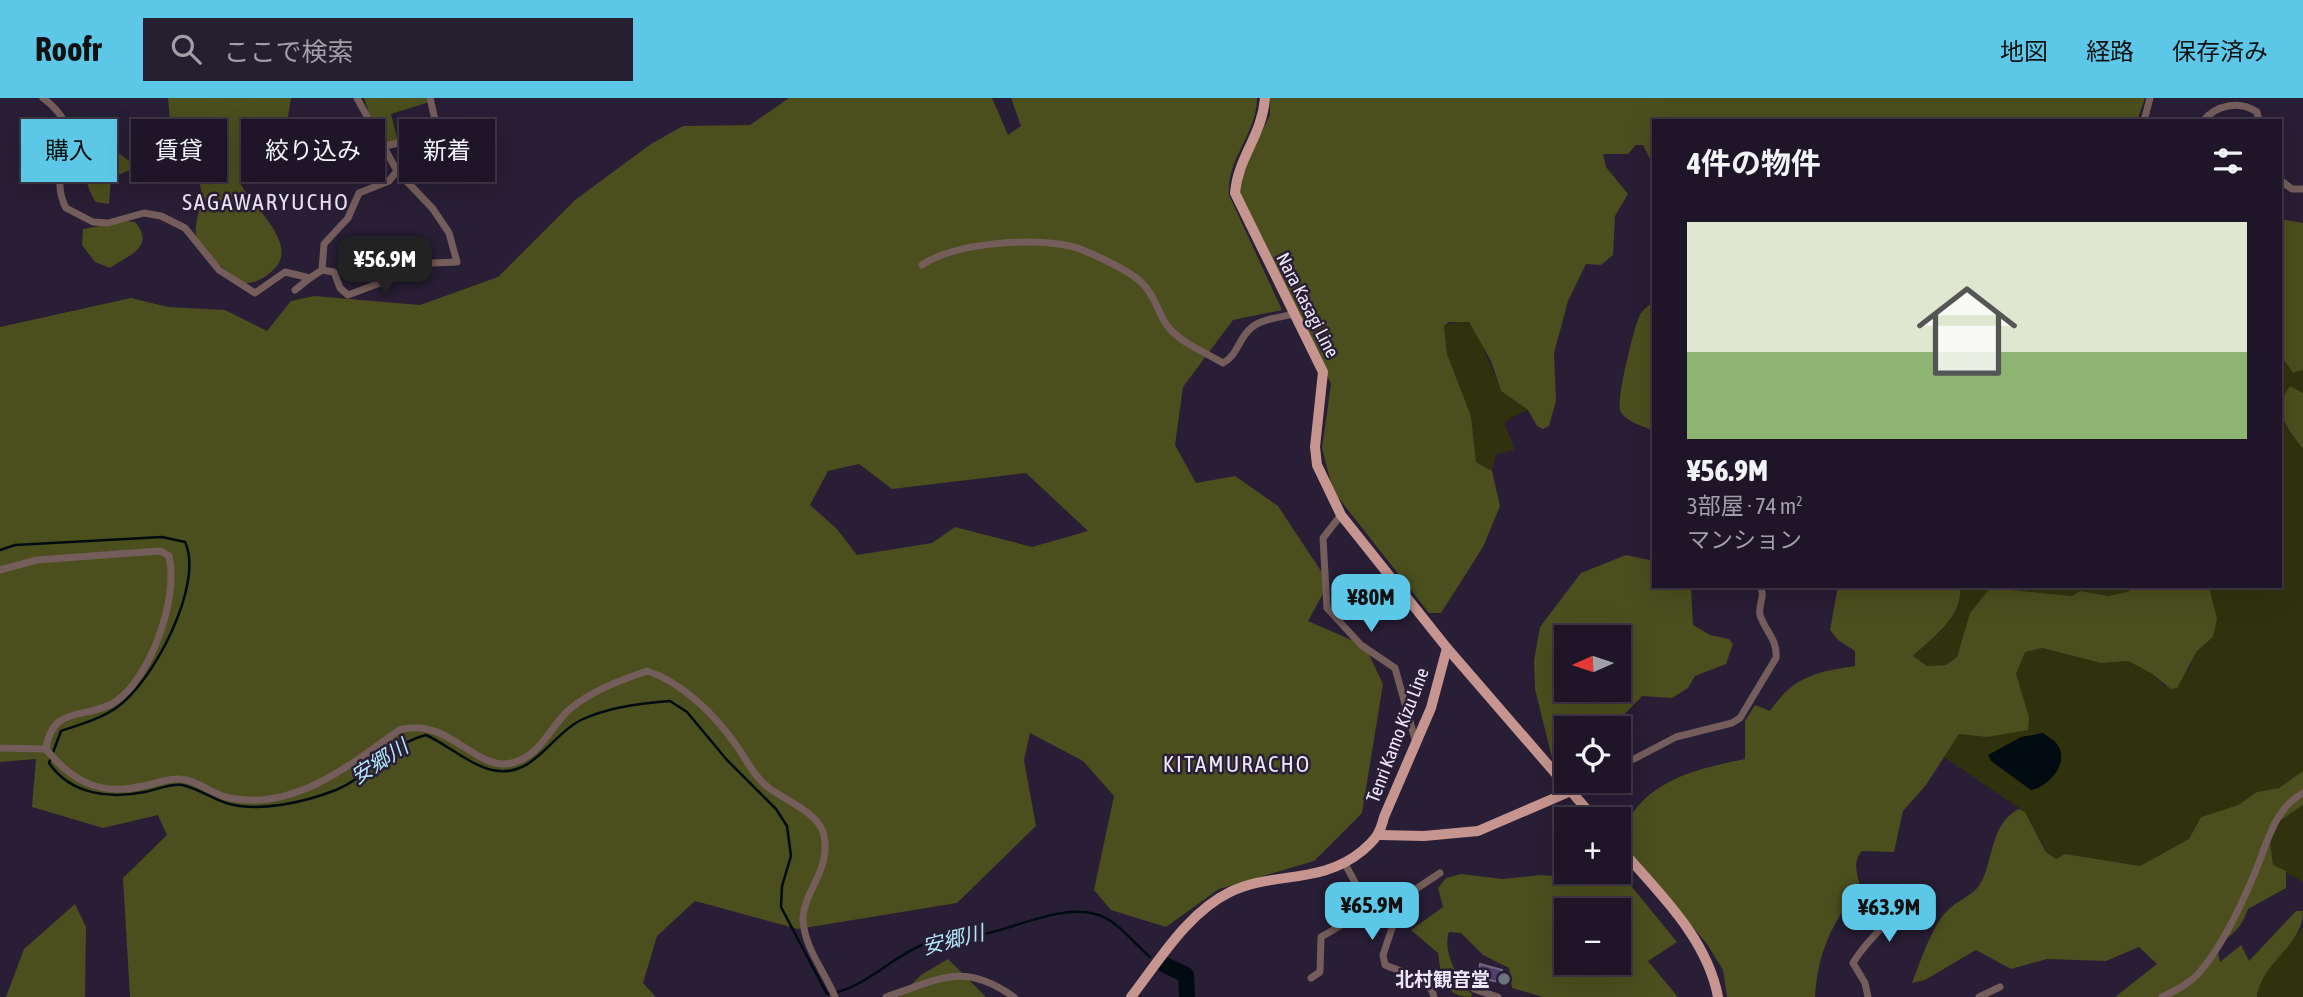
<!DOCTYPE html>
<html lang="ja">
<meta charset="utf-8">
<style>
body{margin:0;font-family:"Asap Condensed","Noto Sans JP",sans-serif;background:#261f30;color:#f1f3f6;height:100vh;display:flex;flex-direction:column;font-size:26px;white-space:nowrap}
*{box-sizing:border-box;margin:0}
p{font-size:23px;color:#a19fa8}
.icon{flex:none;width:38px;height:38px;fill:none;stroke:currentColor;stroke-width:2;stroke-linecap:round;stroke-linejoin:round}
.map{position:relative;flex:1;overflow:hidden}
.drawer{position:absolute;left:1652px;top:21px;width:630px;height:469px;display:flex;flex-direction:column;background:#1e1628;border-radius:0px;box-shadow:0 7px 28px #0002,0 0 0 2px #3c3545}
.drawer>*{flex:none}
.hud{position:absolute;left:21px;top:21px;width:665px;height:63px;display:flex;gap:14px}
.needle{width:46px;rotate:267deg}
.tools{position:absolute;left:1554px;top:527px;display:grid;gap:14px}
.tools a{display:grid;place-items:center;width:77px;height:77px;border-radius:0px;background:#1e1628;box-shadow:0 7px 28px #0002,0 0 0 2px #3c3545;font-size:35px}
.price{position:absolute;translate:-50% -60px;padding:0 16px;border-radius:14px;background:#5dc7e8;color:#111;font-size:23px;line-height:46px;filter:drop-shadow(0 2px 4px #0008)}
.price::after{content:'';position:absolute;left:50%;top:42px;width:21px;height:16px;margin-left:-10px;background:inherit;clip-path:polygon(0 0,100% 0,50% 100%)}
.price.current{background:#222;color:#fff}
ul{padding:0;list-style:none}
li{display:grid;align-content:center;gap:14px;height:371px;padding:0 35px}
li+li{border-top:2px solid #3c3545}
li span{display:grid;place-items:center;height:217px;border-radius:0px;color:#555}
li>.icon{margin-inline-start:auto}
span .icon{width:126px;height:126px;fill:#fffc;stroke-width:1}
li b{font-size:30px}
h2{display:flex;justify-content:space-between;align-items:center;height:84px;padding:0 35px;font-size:30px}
.chip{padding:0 24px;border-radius:0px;background:#1e1628;box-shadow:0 7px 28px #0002,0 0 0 2px #3c3545;font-size:24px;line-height:63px}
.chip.current{background:#5dc7e8;color:#111}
header{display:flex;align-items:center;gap:42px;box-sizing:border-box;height:98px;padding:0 35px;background:#5dc7e8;color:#111}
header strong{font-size:33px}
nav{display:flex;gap:38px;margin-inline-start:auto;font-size:24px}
.search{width:490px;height:63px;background:#261f30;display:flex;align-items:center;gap:18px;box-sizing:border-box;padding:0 24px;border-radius:0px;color:#a19fa8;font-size:26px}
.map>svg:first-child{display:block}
</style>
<header>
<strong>Roofr</strong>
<div class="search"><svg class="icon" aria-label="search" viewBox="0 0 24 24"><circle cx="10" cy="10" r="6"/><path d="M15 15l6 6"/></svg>ここで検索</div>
<nav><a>地図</a><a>経路</a><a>保存済み</a></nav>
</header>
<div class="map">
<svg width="2303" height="899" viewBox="0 0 2303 899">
<rect width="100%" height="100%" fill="#281e35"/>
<!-- green -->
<g fill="#30320e">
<path d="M1462,223L1474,228L1501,293L1528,312C1491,327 1509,325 1514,352L1496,356L1492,373L1476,364L1471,318L1447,256L1444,228Z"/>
<polygon points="2280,257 2293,275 2303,272 2303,295 2294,291 2280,306"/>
<polygon points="2280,313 2286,329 2303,351 2303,673 2279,690 2257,694 2238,707 2201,719 2189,741 2140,768 2065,756 2056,761 2050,759 2025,714 1944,659 1959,636 1987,639 2029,619 2015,576 2025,554 2041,550 2101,565 2128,563 2151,575 2165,589 2188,573 2197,553 2213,539 2217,521 2209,488 2280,488"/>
<path d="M1960,488H2133L2130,493L2109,498L2080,493L2072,498L1990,490L1970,515L1957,559L1946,567L1927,568L1913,558C1933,539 1964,519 1960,488Z"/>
<polygon points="2303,707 2303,784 2273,767 2269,735 2277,725"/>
<polygon points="2303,829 2303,899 2257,899 2261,880"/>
</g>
<!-- forest -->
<g fill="#4b4e1d" fill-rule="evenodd">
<path d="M168,0H291L287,25L270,31L263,51L246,59C243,66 236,77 240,85C250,107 304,148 271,174C261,182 254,186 241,185C228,170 207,163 198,145C190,126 206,107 200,87C194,66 177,48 171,27C169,19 169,9 168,0Z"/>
<polygon points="364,0 432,0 433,3 391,16 398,44 388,45 373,26"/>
<path d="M789,0H992L1008,37L1021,28L1011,0H1257C1257,35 1226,62 1229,97L1282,212L1233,222L1183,289L1175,347L1196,385L1235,378L1278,408L1329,485L1308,523L1365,548L1383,586L1362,715L1314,763L1219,791L1166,829L1111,812L1094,792L1114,698L1083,663L1030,635L1024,662L1036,728L957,805L798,831L695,803L657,838L643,885L656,899H130L123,780L167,737L158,717L103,730L32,709L36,661L0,664V229L131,200L168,209L225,212L267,233L291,203L314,198L420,207L498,179L575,102L651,46L683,28L750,27ZM859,366L892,391L1026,375L1088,433L1032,449L955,429L932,445L857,457L837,431L810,407L828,373Z"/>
<polygon points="1270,0 2145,0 2137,23 1654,23 1654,69 1643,47 1636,47 1628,56 1603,56 1606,69 1628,96 1615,118 1613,157 1601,167 1586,166 1568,203 1554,255 1556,303 1549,328 1543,331 1537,328 1528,312 1501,293 1491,263 1469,224 1449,224 1444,228 1447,256 1471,318 1476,364 1492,373 1500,408 1483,449 1441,515 1429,515 1333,393 1322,350 1331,286 1240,99 1241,76 1270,17"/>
<path d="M100,27L106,28L116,53L137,69L111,80L109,106L96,104C84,88 81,61 93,44L100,43L96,32Z"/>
<polygon points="2280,121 2303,125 2303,272 2293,275 2280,257"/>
<path d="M126,123L135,124C157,150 126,158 110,170L95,164L82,147L83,131Z"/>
<path d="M1654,203V333C1644,328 1626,324 1621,314C1615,305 1634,230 1639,219C1642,212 1648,208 1654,203Z"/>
<path d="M2290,288L2303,295V351C2287,330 2271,313 2290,288Z"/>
<path d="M1626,457L1654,463V488H1691L1693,527L1710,537L1729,541L1733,546L1726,566L1695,578L1688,590L1672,600L1642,598L1611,630H1566V674L1552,660L1535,591L1534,563L1540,529L1581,475ZM1566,539H1619V592H1566Z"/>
<path d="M1838,488H1960C1964,518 1933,539 1913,558L1927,568L1946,567L1957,559L1970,515L1990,490L2072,498L2080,493L2109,498L2130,493L2133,488H2209L2217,521L2213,539L2197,553L2177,590L2171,591L2151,575L2128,563L2101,565L2042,550L2025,554L2016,576L2029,619L2028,632L1987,639L1959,636L1926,687L1903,713L1894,754L1862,753C1852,764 1857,777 1861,790C1831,824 1818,855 1815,899H1727L1723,872L1707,846L1619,742C1639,684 1691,672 1745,661V623L1755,607L1770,613C1793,579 1815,574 1855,568V553L1838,542L1830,532Z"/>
<path d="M2303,673V707L2277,725L2269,735L2273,767L2286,773V790L2248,811C2242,828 2233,839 2216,846L2220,864L2241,847L2249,863L2296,813H2303C2303,848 2261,864 2257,899H2115L2157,866L2139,849L2106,863L2047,861L2011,871L1976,852L1925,882L1912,885C1920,865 1932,827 1947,813C1956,803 1974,797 1980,786C1994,764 1989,726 2019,711L2025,714L2046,754L2056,761L2065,756L2140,768L2189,741L2201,719L2238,707L2257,694L2279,690Z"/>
<path d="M1619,773L1677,844L1648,863L1678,899H1543L1512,890L1509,870L1483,857L1461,835L1449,834C1442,852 1458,884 1472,896L1471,899C1443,899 1441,877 1438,855L1411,832L1443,809L1438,790L1446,780L1461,776L1503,781L1540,777L1579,780L1588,774ZM1566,812H1619V864H1566Z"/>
<polygon points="75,806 86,829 85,899 6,899 24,851"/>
<polygon points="948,861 986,899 899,899 921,877"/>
</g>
<!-- water -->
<path fill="#000c12" d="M2043,635C2047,638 2054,642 2057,646C2071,665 2048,689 2031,692L1991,663L1988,657L2021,639Z"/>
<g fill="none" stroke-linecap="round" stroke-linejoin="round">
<!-- stream -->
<path stroke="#000c12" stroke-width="2.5" d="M0,452L15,447L162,439L185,444C205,486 152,586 116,610C100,621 79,627 61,633L49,665C71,697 110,701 145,694C156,692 171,685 182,687C197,690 211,700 226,705C259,715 305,704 336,692C371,677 388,647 426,637C446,646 472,668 492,672C534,681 549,638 581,622C608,609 641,605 670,603L687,614L727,662L776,711L787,728L791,758L782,788L781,809L827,896C863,892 890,860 922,847C939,839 956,841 974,838C1011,833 1058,806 1095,816C1117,821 1133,845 1150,859"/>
<!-- river -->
<polyline stroke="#000c12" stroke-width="16" points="1165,867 1186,877 1187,899"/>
</g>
<!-- building -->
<polygon fill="#503f68" stroke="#716681" stroke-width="2" points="1480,866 1502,872 1500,884 1478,880"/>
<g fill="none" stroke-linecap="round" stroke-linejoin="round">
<!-- minor -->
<g stroke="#745d5a" stroke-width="7">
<path d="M43,0C97,41 43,67 66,110L93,124L108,125L144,115L161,118L185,130L219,172L255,195L285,174L310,180L322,172L324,146L348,120L359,95L389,83L397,73"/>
<polyline points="2144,23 2150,0"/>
<path d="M2203,23C2216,7 2239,2 2257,14L2259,23"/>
<polyline points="385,48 426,39 436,26 430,0"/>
<polyline points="2280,82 2292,91 2303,91"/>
<path d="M922,167C956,144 1030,140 1070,148C1087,152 1128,172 1141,184C1154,196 1157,212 1166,226C1178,244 1205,254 1223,265C1238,257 1238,241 1251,230C1261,221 1281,219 1294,216"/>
<polyline points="322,172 334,174 340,190 348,197 433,165 457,164 449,135 433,111 397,73 357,0"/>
<polyline points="295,192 310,180"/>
<polyline points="1341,417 1323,440 1327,510 1361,547 1395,570 1416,645"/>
<path d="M0,472L37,462L145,454L161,453L169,458C179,499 151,580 115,604C87,622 52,606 46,651C72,684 101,698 143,688C154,686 168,680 180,681C198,682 212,697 230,700C293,713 351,667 399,632C450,618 474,674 512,665C541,658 550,628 570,611C591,593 621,582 647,573C682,584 715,617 736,647C746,661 755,680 769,690C785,702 821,716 824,738C831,772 804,793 803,820C803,848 825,874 835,899"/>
<polyline points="0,650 46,651"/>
<path d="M1619,663L1634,661L1676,639L1732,625L1740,620L1776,560C1778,542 1765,533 1760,517C1758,506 1766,498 1760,488"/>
<polyline points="1571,693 1586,682"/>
<path d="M1345,766L1368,808L1393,827L1383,857L1385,867C1401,874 1431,880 1434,899"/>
<polyline points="1387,821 1401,801 1440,775"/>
<polyline points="1311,880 1320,874 1321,839 1371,810"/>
<polyline points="1474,891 1498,899"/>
<path d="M886,899C940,881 963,863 1014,899"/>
<path d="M1868,899L1865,885L1853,865C1872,833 1892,830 1904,789"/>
<polyline points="1979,899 2000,889"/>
<path d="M2162,899C2174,893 2189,886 2198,876C2223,848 2242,806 2256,772C2268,743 2274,711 2303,695"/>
</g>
<!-- primary -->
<g stroke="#c6958f" stroke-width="10">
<path d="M1265,0C1262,38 1238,59 1235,95L1323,274L1315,349L1317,367L1341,417L1447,550L1595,721"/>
<polyline points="1380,737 1424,738 1478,733 1571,693"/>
<path d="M1619,749C1657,793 1707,839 1718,899"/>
<path d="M1131,899C1159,863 1187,815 1230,794C1273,773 1321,787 1362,753C1375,742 1380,736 1384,719L1431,610L1447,550"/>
</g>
</g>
<!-- markers -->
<circle fill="#6b7280" stroke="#281e35" stroke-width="2.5" cx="1504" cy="881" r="7"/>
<g text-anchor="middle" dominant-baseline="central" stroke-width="5" stroke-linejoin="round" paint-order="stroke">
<!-- street labels -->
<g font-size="19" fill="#ece6f6" stroke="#281e35">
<text transform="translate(1308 207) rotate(63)">Nara Kasagi Line</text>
<text transform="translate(1397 637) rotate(-69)">Tenri Kamo Kizu Line</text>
</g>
<!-- poi labels -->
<g font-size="19" font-weight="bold" fill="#ece6f6" stroke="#281e35" text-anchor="end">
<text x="1490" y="881">北村観音堂</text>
</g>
<!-- water labels -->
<g font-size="21" font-style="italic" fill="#b1e5f9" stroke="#281e35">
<text transform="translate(379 663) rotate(-33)">安郷川</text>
<text transform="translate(953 841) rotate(-14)">安郷川</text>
</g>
<!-- quarter labels -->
<g font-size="23" letter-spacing="2" fill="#ece6f6" stroke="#281e35">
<text x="266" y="104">SAGAWARYUCHO</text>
<text x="1237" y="666">KITAMURACHO</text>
</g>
</g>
</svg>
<div class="tools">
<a><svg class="needle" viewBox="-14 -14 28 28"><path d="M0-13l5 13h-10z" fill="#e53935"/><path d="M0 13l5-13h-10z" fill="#a19fa8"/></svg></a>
<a><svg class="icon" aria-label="locate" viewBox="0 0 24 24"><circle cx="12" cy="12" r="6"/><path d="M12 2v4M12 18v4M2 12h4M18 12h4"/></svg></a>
<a>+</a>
<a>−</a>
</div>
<b class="price current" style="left:385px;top:198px">¥56.9M</b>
<b class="price" style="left:1371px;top:536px">¥80M</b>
<b class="price" style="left:1372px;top:844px">¥65.9M</b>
<b class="price" style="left:1889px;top:846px">¥63.9M</b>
<div class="hud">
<a class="chip current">購入</a>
<a class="chip">賃貸</a>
<a class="chip">絞り込み</a>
<a class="chip">新着</a>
</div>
<section class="drawer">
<h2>4件の物件<svg class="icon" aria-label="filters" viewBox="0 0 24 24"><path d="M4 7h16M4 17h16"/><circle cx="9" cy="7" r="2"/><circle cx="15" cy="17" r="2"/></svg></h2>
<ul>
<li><span style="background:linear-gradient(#dfe7d0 60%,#8fb573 0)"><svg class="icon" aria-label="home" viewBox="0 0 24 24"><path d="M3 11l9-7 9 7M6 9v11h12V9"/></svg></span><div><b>¥56.9M</b><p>3部屋 · 74 m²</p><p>マンション</p></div></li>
</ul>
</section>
</div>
